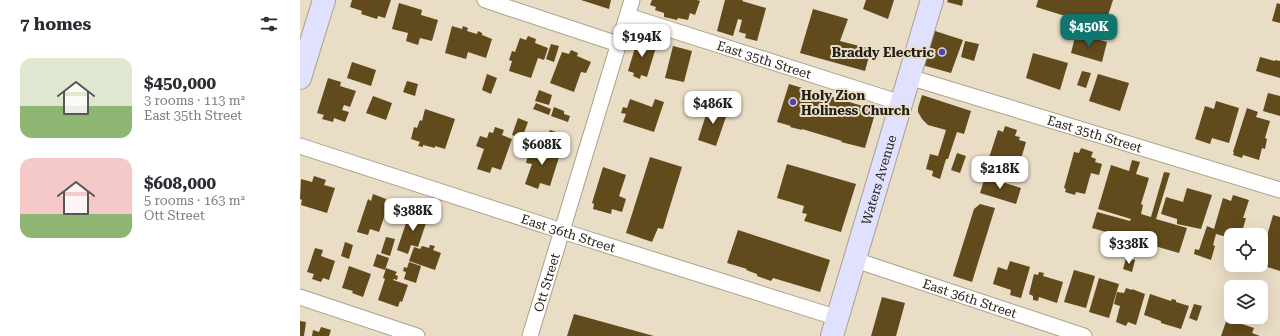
<!DOCTYPE html>
<meta charset="utf-8">
<style>
body{margin:0;font-family:"Roboto Serif",serif;background:#f7f7f7;color:#2b2b33;height:100vh;display:flex;flex-direction:column;font-size:15px;white-space:nowrap}
*{box-sizing:border-box;margin:0}
p{font-size:13px;color:#7c7c81}
.icon{flex:none;width:22px;height:22px;fill:none;stroke:currentColor;stroke-width:2;stroke-linecap:round;stroke-linejoin:round}
.map{position:relative;flex:1;overflow:hidden}
.sheet{display:flex;flex-direction:column;background:#fff;width:300px}
.sheet>*{flex:none}
.controls{position:absolute;left:924px;top:228px;display:grid;gap:8px}
.controls a{display:grid;place-items:center;width:44px;height:44px;border-radius:8px;background:#fff;box-shadow:0 4px 16px #0002;font-size:20px}
.price{position:absolute;translate:-50% -34px;padding:0 9px;border-radius:8px;background:#fff;color:#222;font-size:13px;line-height:26px;filter:drop-shadow(0 1px 2px #0008)}
.price::after{content:'';position:absolute;left:50%;top:24px;width:12px;height:9px;margin-left:-6px;background:inherit;clip-path:polygon(0 0,100% 0,50% 100%)}
.price.current{background:#0f766e;color:#fff}
ul{padding:0;list-style:none}
li{display:flex;align-items:center;gap:12px;height:100px;padding:0 20px}
li span{display:grid;place-items:center;flex:none;width:112px;height:80px;border-radius:12px;color:#555}
li>.icon{margin-inline-start:auto}
span .icon{width:48px;height:48px;fill:#fffc;stroke-width:1}
li b{font-size:17px}
h2{display:flex;justify-content:space-between;align-items:center;height:48px;padding:0 20px;font-size:17px}
main{display:flex;flex:1;min-height:0}
.map>svg:first-child{display:block}
</style>
<main>
<section class="sheet">
<h2>7 homes<svg class="icon" aria-label="filters" viewBox="0 0 24 24"><path d="M4 7h16M4 17h16"/><circle cx="9" cy="7" r="2"/><circle cx="15" cy="17" r="2"/></svg></h2>
<ul>
<li><span style="background:linear-gradient(#dfe7d0 60%,#8fb573 0)"><svg class="icon" aria-label="home" viewBox="0 0 24 24"><path d="M3 11l9-7 9 7M6 9v11h12V9"/></svg></span><div><b>$450,000</b><p>3 rooms · 113 m²</p><p>East 35th Street</p></div></li>
<li><span style="background:linear-gradient(#f6c9c9 70%,#8fb573 0)"><svg class="icon" aria-label="home" viewBox="0 0 24 24"><path d="M3 11l9-7 9 7M6 9v11h12V9"/></svg></span><div><b>$608,000</b><p>5 rooms · 163 m²</p><p>Ott Street</p></div></li>
</ul>
</section>
<div class="map">
<svg width="980" height="336" viewBox="0 0 980 336">
<rect width="100%" height="100%" fill="#eaddc5"/>
<!-- building -->
<g fill="#614a1c">
<polygon points="52,0 91,0 85,18 78,16 77,19 61,14 62,11 50,7"/>
<polygon points="281,0 311,0 309,9"/>
<polygon points="352,0 397,0 400,1 395,15 390,13 388,20 378,18 377,20 364,17 364,13 355,10 356,7 350,5"/>
<polygon points="425,0 443,0 442,1 466,8 457,41 445,38 446,34 439,32 442,20 438,19 433,36 417,31"/>
<polygon points="566,0 594,0 588,19 563,9"/>
<polygon points="648,0 663,0 662,6 647,2"/>
<polygon points="738,0 813,0 804,28 736,7"/>
<polygon points="99,3 122,10 121,15 138,20 132,41 120,38 118,45 106,41 108,33 92,29"/>
<polygon points="977,3 980,4 980,23 972,21"/>
<polygon points="513,9 548,19 540,41 571,49 565,71 500,53"/>
<polygon points="152,26 162,29 163,26 168,28 167,31 177,34 178,31 182,33 182,35 192,39 186,58 168,52 166,59 145,53"/>
<polygon points="632,30 663,40 651,73 622,65"/>
<polygon points="776,33 807,42 802,62 771,53"/>
<polygon points="228,36 236,39 235,43 248,48 244,60 238,58 231,78 209,71 212,61 209,60 212,51 215,52 220,38 226,40"/>
<polygon points="338,38 357,44 347,77 341,75 340,79 333,76 334,73 328,71"/>
<polygon points="665,41 679,44 674,61 661,57"/>
<polygon points="251,44 259,46 254,62 246,59"/>
<polygon points="373,46 392,51 384,82 365,78"/>
<polygon points="271,50 278,53 277,56 291,62 286,73 281,72 274,92 250,83 262,52 269,54"/>
<polygon points="733,53 768,63 760,90 726,78"/>
<polygon points="960,57 975,61 975,60 980,61 980,78 956,71"/>
<polygon points="52,62 76,70 71,86 47,78"/>
<polygon points="782,71 791,73 786,88 777,85"/>
<polygon points="187,74 197,78 191,94 182,90"/>
<polygon points="798,74 829,83 820,111 789,101"/>
<polygon points="28,78 41,82 40,86 56,91 50,107 44,105 42,110 49,112 45,122 34,118 33,122 22,119 24,115 17,113"/>
<polygon points="107,81 118,84 115,96 103,92"/>
<polygon points="489,84 576,110 565,148 541,142 542,141 502,129 502,130 490,127 491,126 477,122"/>
<polygon points="239,90 252,95 249,105 235,101"/>
<polygon points="968,93 980,96 980,116 963,111"/>
<polygon points="622,95 671,111 664,134 657,132 648,159 646,159 640,179 632,176 633,171 626,169 630,154 638,156 646,130 628,125 622,119 618,112 618,108"/>
<polygon points="73,96 92,103 86,120 66,113"/>
<polygon points="330,99 352,107 355,99 364,102 354,132 323,122 326,114 321,113 323,107 327,108"/>
<polygon points="916,101 939,108 929,143 912,138 910,144 895,139 905,106 914,109"/>
<polygon points="236,103 251,109 249,115 233,109"/>
<polygon points="409,105 428,111 416,146 398,140"/>
<polygon points="254,107 264,111 264,114 270,116 268,122 251,116"/>
<polygon points="947,108 958,112 956,117 970,121 965,138 967,139 965,149 962,148 959,160 943,155 942,158 933,155 934,152 933,152"/>
<polygon points="125,109 155,119 145,149 135,146 135,148 123,145 123,147 118,146 120,142 111,139 114,127 117,128 120,120 122,121"/>
<polygon points="218,118 228,122 222,138 212,135"/>
<polygon points="705,126 717,130 715,136 720,137 719,140 726,142 721,159 715,157 710,174 701,171 700,175 690,172 690,169 686,167 698,130 703,132"/>
<polygon points="195,127 204,130 202,135 212,139 201,170 192,167 190,173 177,169 184,149 176,146 180,136 187,138 189,132 193,133"/>
<polygon points="250,130 265,135 262,143 247,138"/>
<polygon points="239,141 252,146 250,151 260,154 250,186 240,183 238,189 225,184 232,164 226,163 229,152 235,154"/>
<polygon points="781,148 793,152 791,157 796,159 795,162 802,164 799,175 791,173 785,194 776,192 775,195 765,192 766,189 764,188 774,152 779,153"/>
<polygon points="657,153 666,156 660,173 651,170"/>
<polygon points="350,157 382,167 363,229 358,228 352,242 326,233"/>
<polygon points="832,160 840,162 836,174 849,178 841,204 843,205 841,214 851,217 864,172 870,173 856,219 887,228 879,253 792,228 797,212 830,221 831,219 798,209 811,165 829,171"/>
<polygon points="487,164 556,184 541,232 504,221 507,214 502,213 504,206 477,198"/>
<polygon points="303,167 326,175 319,196 326,199 322,212 312,209 311,214 293,209 294,204 292,203"/>
<polygon points="14,176 26,180 24,185 35,188 27,213 1,205 2,200 0,199 1,179 12,182"/>
<polygon points="685,177 721,188 716,204 680,193"/>
<polygon points="887,188 912,195 901,229 877,224 877,219 861,214 866,197 883,202"/>
<polygon points="73,194 86,199 84,204 88,206 79,232 70,229 68,235 57,232 68,199 71,201"/>
<polygon points="933,195 949,200 943,218 946,218 941,235 931,235 931,245 925,243 927,237 916,234 913,245 915,246 911,260 894,254 895,249 899,250 907,226 914,229 923,198 931,201"/>
<polygon points="680,204 695,208 672,282 653,276 674,209"/>
<polygon points="116,209 125,212 123,219 127,220 118,247 111,245 108,254 97,250 109,214 114,216"/>
<polygon points="973,215 980,217 980,271 961,265 961,256"/>
<polygon points="438,230 530,260 520,292 473,278 471,281 457,276 457,274 446,270 447,269 427,263"/>
<polygon points="86,237 95,239 90,256 81,253"/>
<polygon points="45,242 53,245 49,259 41,256"/>
<polygon points="130,245 135,246 133,250 141,253 135,270 109,261 114,247 120,249 122,246 129,248"/>
<polygon points="15,248 23,250 21,256 35,261 29,280 23,278 21,282 12,279 14,274 7,272"/>
<polygon points="77,254 89,258 85,270 73,266"/>
<polygon points="826,258 835,260 832,272 823,269"/>
<polygon points="710,261 730,267 721,298 710,295 711,290 693,284 698,267 707,270"/>
<polygon points="109,262 121,266 116,283 104,279 106,272 103,271 104,267 107,268"/>
<polygon points="49,266 71,274 63,297 52,293 53,291 42,288"/>
<polygon points="86,268 97,272 95,275 98,276 97,280 94,279 93,280 108,285 102,302 100,301 98,307 78,300 85,279 83,278"/>
<polygon points="774,270 795,276 786,308 764,302"/>
<polygon points="739,272 744,273 743,276 763,282 757,303 739,297 738,301 733,300 733,296 729,294 734,274 738,275"/>
<polygon points="799,278 819,284 809,318 789,312"/>
<polygon points="826,288 832,290 832,289 845,294 836,325 828,322 826,326 816,322 820,306 814,304 817,292 824,293"/>
<polygon points="850,294 871,301 872,299 876,300 876,302 889,306 881,329 861,323 861,321 844,315"/>
<polygon points="582,297 605,303 596,336 571,336"/>
<polygon points="894,304 902,306 897,321 889,318"/>
<polygon points="274,314 354,336 267,336"/>
<polygon points="927,319 954,328 952,333 960,336 921,336"/>
<polygon points="0,321 6,322 4,336 0,336"/>
<polygon points="21,327 31,330 29,336 12,336 13,330 19,332"/>
</g>
<g fill="none" stroke-linecap="round" stroke-linejoin="round">
<defs>
<g id="minor">
<polyline points="185,0 318,44"/>
<path id="s1" d="M328,16L601,103"/>
<path id="s2" d="M609,77L980,190"/>
<path id="s3" d="M0,146L262,231L538,318"/>
<path id="s4" d="M555,260L784,336"/>
<polyline points="0,297 117,336"/>
<path id="s5" d="M230,336L332,0"/>
</g>
<g id="secondary">
<polyline points="0,78 24,0"/>
<path id="s6" d="M532,336L632,0"/>
</g>
</defs>
<!-- minor casing -->
<use href="#minor" stroke="#aca08a" stroke-width="17"/>
<!-- secondary casing -->
<use href="#secondary" stroke="#aca08a" stroke-width="24"/>
<!-- minor -->
<use href="#minor" stroke="#fff" stroke-width="15"/>
<!-- secondary -->
<use href="#secondary" stroke="#dfe1fe" stroke-width="22"/>
</g>
<!-- markers -->
<g fill="#4a43ba" stroke="#eaddc5" stroke-width="1.5">
<circle cx="642" cy="52" r="4"/>
<circle cx="493" cy="102" r="4"/>
</g>
<g text-anchor="middle" dominant-baseline="central" stroke-width="4" stroke-linejoin="round" paint-order="stroke">
<!-- poi labels -->
<g font-size="13" font-weight="bold" fill="#221d15" stroke="#eaddc5" text-anchor="end">
<text x="634" y="52">Braddy Electric</text>
<text x="501" y="95" text-anchor="start">Holy Zion<tspan x="501" dy="15">Holiness Church</tspan></text>
</g>
<!-- street labels -->
<g font-size="13" fill="#221d15" stroke="#eaddc5">
<text stroke="none"><textPath href="#s1" startOffset="143">East 35th Street</textPath></text>
<text stroke="none"><textPath href="#s2" startOffset="194">East 35th Street</textPath></text>
<text stroke="none"><textPath href="#s6" startOffset="163">Waters Avenue</textPath></text>
<text stroke="none"><textPath href="#s3" startOffset="282">East 36th Street</textPath></text>
<text stroke="none"><textPath href="#s5" startOffset="56">Ott Street</textPath></text>
<text stroke="none"><textPath href="#s4" startOffset="121">East 36th Street</textPath></text>
</g>
</g>
</svg>
<div class="controls">
<a><svg class="icon" aria-label="locate" viewBox="0 0 24 24"><circle cx="12" cy="12" r="6"/><path d="M12 2v4M12 18v4M2 12h4M18 12h4"/></svg></a>
<a><svg class="icon" aria-label="layers" viewBox="0 0 24 24"><path d="M12 4l9 5-9 5-9-5zM3 14l9 5 9-5"/></svg></a>
</div>
<b class="price current" style="left:789px;top:48px">$450K</b>
<b class="price" style="left:342px;top:58px">$194K</b>
<b class="price" style="left:413px;top:125px">$486K</b>
<b class="price" style="left:242px;top:166px">$608K</b>
<b class="price" style="left:700px;top:190px">$218K</b>
<b class="price" style="left:113px;top:232px">$388K</b>
<b class="price" style="left:829px;top:265px">$338K</b>
</div>
</main>
